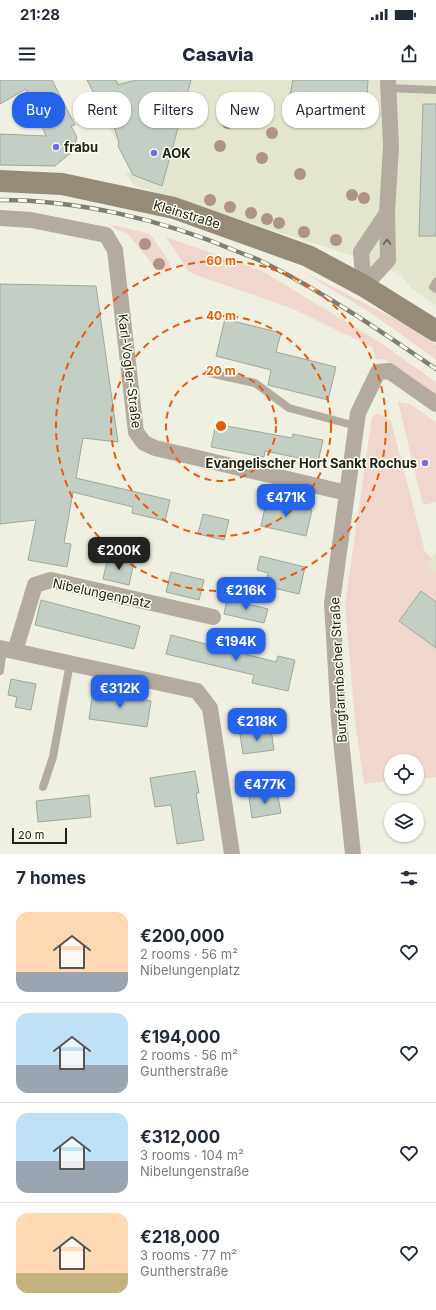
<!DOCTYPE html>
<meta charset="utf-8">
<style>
body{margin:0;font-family:Inter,sans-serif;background:#f6f6f7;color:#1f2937;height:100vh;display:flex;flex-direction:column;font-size:15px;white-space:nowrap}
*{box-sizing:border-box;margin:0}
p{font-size:13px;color:#747a83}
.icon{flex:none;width:22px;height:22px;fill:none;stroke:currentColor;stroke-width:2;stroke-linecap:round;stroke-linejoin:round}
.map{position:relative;height:774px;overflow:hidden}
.sheet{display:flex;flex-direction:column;background:#fff;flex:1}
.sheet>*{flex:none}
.banner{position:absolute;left:12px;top:12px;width:412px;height:36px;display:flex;gap:8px}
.fabs{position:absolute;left:384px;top:674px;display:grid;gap:8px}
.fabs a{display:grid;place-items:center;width:40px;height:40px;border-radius:50%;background:#fff;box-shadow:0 1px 3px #0004;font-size:20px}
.scale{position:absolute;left:12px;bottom:10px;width:55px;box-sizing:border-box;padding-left:4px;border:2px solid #21211c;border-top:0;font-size:11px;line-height:14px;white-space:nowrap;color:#21211c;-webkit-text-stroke:3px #fcfeee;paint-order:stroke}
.price{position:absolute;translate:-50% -34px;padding:0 9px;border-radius:8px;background:#2563eb;color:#fff;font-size:13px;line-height:26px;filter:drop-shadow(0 1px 2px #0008)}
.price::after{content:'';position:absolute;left:50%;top:24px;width:12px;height:9px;margin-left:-6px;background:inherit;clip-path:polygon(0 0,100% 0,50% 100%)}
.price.on{background:#222;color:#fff}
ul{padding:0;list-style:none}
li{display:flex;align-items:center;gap:12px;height:100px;padding:0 16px}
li+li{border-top:1px solid #e0e1e3}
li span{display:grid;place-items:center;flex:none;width:112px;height:80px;border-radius:12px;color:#555}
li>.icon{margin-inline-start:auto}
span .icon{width:48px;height:48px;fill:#fffc;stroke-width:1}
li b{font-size:17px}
h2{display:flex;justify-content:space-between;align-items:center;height:48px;padding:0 16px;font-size:17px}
.tag{padding:0 14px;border-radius:16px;background:#fff;box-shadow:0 1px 3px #0004;font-size:14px;line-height:36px}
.tag.on{background:#2563eb;color:#fff}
.status{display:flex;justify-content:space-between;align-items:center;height:28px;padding:0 20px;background:#fff;direction:ltr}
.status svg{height:11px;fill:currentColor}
header{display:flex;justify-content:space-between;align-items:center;height:52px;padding:0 16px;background:#fff;font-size:18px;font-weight:800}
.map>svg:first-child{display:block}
</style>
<div class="status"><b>21:28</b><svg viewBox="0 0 49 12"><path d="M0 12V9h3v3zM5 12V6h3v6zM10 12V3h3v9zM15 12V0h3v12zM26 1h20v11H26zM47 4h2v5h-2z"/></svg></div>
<header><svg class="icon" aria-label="menu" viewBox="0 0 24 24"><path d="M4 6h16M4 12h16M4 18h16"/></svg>Casavia<svg class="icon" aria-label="share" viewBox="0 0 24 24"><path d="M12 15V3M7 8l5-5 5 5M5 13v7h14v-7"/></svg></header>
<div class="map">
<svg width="436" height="774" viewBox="0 0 436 774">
<rect width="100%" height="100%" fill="#eff0e1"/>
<!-- built -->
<g fill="#e3e5ce">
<polygon points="86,0 436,0 436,225 411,208 399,193 372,186 352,176 331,169 133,105 125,92 133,94"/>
<polygon points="436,473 436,493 427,486"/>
</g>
<!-- green -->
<g fill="#f0d7ce">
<polygon points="108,144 150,154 170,183 170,191 156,189 127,153 118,150"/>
<polygon points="166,157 262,191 381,263 436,302 436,317 386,280 376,279 372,267 291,228 199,196 188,191"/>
<polygon points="302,191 405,244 436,265 436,280 374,235"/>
<polygon points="398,322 410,324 436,342 436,422 423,425"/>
<polygon points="378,333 391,341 425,472 432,478 427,486 436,493 436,697 417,699 417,681 391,681 391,701 364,704 355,640 345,525 372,337"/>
</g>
<!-- building -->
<g fill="#c3cfc4" stroke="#9ca89d">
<polygon points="0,0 52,0 75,45 71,46 77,57 73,71 55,86 0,85 0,54 46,56 26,9 0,24"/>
<polygon points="87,0 116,0 118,5 136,0 191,0 162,106 133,95 118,66 119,62 107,26 102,28"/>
<polygon points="293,0 368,0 366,33 345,35 289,20"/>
<polygon points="423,24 436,24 436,156 419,156"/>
<polygon points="0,204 96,206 118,362 83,358 76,398 170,420 165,441 132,433 133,427 73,412 64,463 71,464 67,487 28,480 36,440 0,444"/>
<polygon points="225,239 281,253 276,272 336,287 328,320 268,305 271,290 216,276"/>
<polygon points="216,344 292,358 293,354 323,360 318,382 265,371 264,377 211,367"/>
<polygon points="267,419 312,430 306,456 261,446"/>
<polygon points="203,434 229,440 224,460 198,454"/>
<polygon points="260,476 305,487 299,514 265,506 268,493 257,490"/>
<polygon points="108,477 134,482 129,505 103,499"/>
<polygon points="171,492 204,500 199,520 166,512"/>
<polygon points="421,511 436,522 436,568 399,541"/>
<polygon points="227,519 268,529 264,543 224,534"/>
<polygon points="41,520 140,546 134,569 35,545"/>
<polygon points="171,555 276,582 278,576 295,580 288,611 252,603 254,595 166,574"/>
<polygon points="11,599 36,604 31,630 15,627 17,617 8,615"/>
<polygon points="93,611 151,621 147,647 89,639"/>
<polygon points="271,649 274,670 243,674 240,654"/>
<polygon points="195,691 199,713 196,713 204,760 177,764 171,725 155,727 150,698"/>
<polygon points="277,712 281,733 252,738 249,717"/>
<polygon points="89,715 91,737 38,742 36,721"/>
</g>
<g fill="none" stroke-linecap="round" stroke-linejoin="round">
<!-- lane -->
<g stroke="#b3aba0" stroke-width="8">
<polyline points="389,8 436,10"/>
<polyline points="436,202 433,207 436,209"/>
<polyline points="209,293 255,303 289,328 356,346"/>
<polyline points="0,591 3,569"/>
<polyline points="43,707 53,677 70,583"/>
</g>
<!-- street -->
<g stroke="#b3aba0" stroke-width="16">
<polyline points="0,138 31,140 106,155 115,170 136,352 144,363 155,368 347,413"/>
<polyline points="364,206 388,180 387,133 391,66 388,0"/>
<polyline points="364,206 361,172 387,133"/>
<polyline points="0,568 197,611 210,628 232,774"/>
<polyline points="15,571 35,505 51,500 213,537"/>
<polyline points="353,774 339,641 332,523 358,333 378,292 389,291 436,324"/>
</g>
<!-- secondary -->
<polyline stroke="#968a79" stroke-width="22" points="0,101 62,104 174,128 308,176 364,206 436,251"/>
<defs>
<path id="rail" d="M0,120C79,120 163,140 236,171C247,175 258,179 269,185C328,215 382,252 436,289"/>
</defs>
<!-- rail casing -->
<use href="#rail" stroke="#7e7e75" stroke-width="4.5"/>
<!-- rail -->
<use href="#rail" stroke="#fcfeee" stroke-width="3" stroke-dasharray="9" stroke-linecap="butt"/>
</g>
<!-- trees -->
<g fill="#ae9484">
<circle cx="228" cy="43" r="6"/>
<circle cx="272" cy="53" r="6"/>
<circle cx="220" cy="66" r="6"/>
<circle cx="262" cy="78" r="6"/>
<circle cx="300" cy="94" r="6"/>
<circle cx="352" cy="115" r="6"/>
<circle cx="364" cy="118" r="6"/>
<circle cx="210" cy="120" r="6"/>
<circle cx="230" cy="127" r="6"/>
<circle cx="251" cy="133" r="6"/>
<circle cx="267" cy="139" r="6"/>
<circle cx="279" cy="143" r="6"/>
<circle cx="304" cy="152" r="6"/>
<circle cx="336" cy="160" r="6"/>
<circle cx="145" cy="164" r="6"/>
<circle cx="159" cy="184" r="6"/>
</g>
<!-- one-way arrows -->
<defs><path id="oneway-chevron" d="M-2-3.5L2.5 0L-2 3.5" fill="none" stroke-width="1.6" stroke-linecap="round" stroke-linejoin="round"/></defs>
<use stroke="#635f57" href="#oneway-chevron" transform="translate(387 162) rotate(-91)"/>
<!-- distance rings -->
<g fill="none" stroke="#e8590c" stroke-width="2" stroke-dasharray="7 5">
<circle cx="221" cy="346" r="55"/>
<circle cx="221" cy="346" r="110"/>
<circle cx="221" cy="346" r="165"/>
</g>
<!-- markers -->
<g fill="#7a69e4" stroke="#fcfeee" stroke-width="1.5">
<circle cx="56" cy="67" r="4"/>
<circle cx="154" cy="73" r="4"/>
<circle cx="425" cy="383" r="4"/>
</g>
<g text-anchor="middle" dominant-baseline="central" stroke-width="3" stroke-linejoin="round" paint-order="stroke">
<!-- poi labels -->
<g font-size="13" font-weight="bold" fill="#21211c" stroke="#fcfeee" text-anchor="start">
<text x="64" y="67">frabu</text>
<text x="162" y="73">AOK</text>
<text x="417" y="383" text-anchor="end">Evangelischer Hort Sankt Rochus</text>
</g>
<!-- street labels -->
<g font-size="13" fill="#21211c" stroke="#fcfeee">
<text transform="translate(187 134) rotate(17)">Kleinstraße</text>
<text transform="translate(130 291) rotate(83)">Karl-Vogler-Straße</text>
<text transform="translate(102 513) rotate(12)">Nibelungenplatz</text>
<text transform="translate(338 590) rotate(-93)">Burgfarrnbacher Straße</text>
</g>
</g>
<circle cx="221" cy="346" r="6" fill="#e8590c" stroke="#fcfeee" stroke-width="2"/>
<g font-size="12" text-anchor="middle" font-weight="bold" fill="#e8590c" stroke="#fcfeee" stroke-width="3" stroke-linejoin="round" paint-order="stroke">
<text x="221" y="185">60 m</text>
<text x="221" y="240">40 m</text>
<text x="221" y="295">20 m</text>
</g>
</svg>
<div class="fabs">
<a><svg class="icon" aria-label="locate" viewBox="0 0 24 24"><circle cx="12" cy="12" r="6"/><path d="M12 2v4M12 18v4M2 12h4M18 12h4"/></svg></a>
<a><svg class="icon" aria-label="layers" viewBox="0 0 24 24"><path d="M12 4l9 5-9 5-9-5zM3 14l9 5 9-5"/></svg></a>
</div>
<div class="scale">20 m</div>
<b class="price" style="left:286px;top:438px">€471K</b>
<b class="price on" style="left:119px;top:491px">€200K</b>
<b class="price" style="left:246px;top:531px">€216K</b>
<b class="price" style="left:236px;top:582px">€194K</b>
<b class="price" style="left:120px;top:629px">€312K</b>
<b class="price" style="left:257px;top:662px">€218K</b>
<b class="price" style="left:265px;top:725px">€477K</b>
<div class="banner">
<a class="tag on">Buy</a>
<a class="tag">Rent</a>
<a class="tag">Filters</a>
<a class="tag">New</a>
<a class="tag">Apartment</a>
</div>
</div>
<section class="sheet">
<h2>7 homes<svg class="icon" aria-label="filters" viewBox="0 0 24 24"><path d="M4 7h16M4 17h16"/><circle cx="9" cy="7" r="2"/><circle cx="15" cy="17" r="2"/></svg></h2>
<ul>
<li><span style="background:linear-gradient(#ffd9b3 75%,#9aa5b1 0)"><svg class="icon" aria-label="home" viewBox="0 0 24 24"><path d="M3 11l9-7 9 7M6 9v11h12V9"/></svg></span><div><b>€200,000</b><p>2 rooms · 56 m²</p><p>Nibelungenplatz</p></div><svg class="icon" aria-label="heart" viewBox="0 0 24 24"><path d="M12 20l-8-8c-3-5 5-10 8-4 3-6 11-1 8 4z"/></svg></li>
<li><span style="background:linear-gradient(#bfe0f5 65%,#9aa5b1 0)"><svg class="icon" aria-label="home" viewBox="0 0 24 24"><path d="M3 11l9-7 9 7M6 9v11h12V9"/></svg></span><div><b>€194,000</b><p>2 rooms · 56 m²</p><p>Guntherstraße</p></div><svg class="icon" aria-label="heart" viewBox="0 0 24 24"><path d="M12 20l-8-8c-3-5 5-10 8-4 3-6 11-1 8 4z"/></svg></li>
<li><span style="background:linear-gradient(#bfe0f5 60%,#9aa5b1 0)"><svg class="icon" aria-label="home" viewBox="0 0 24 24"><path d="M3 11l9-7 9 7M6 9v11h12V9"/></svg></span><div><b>€312,000</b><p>3 rooms · 104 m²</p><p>Nibelungenstraße</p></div><svg class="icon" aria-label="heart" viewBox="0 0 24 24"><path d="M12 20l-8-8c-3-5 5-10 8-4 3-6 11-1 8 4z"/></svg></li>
<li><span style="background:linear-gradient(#ffd9b3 75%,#c2b280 0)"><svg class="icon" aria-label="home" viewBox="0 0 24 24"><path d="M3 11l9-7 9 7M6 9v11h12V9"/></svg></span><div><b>€218,000</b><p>3 rooms · 77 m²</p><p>Guntherstraße</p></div><svg class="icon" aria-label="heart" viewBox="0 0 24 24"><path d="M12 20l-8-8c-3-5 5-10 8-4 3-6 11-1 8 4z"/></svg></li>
</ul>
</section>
